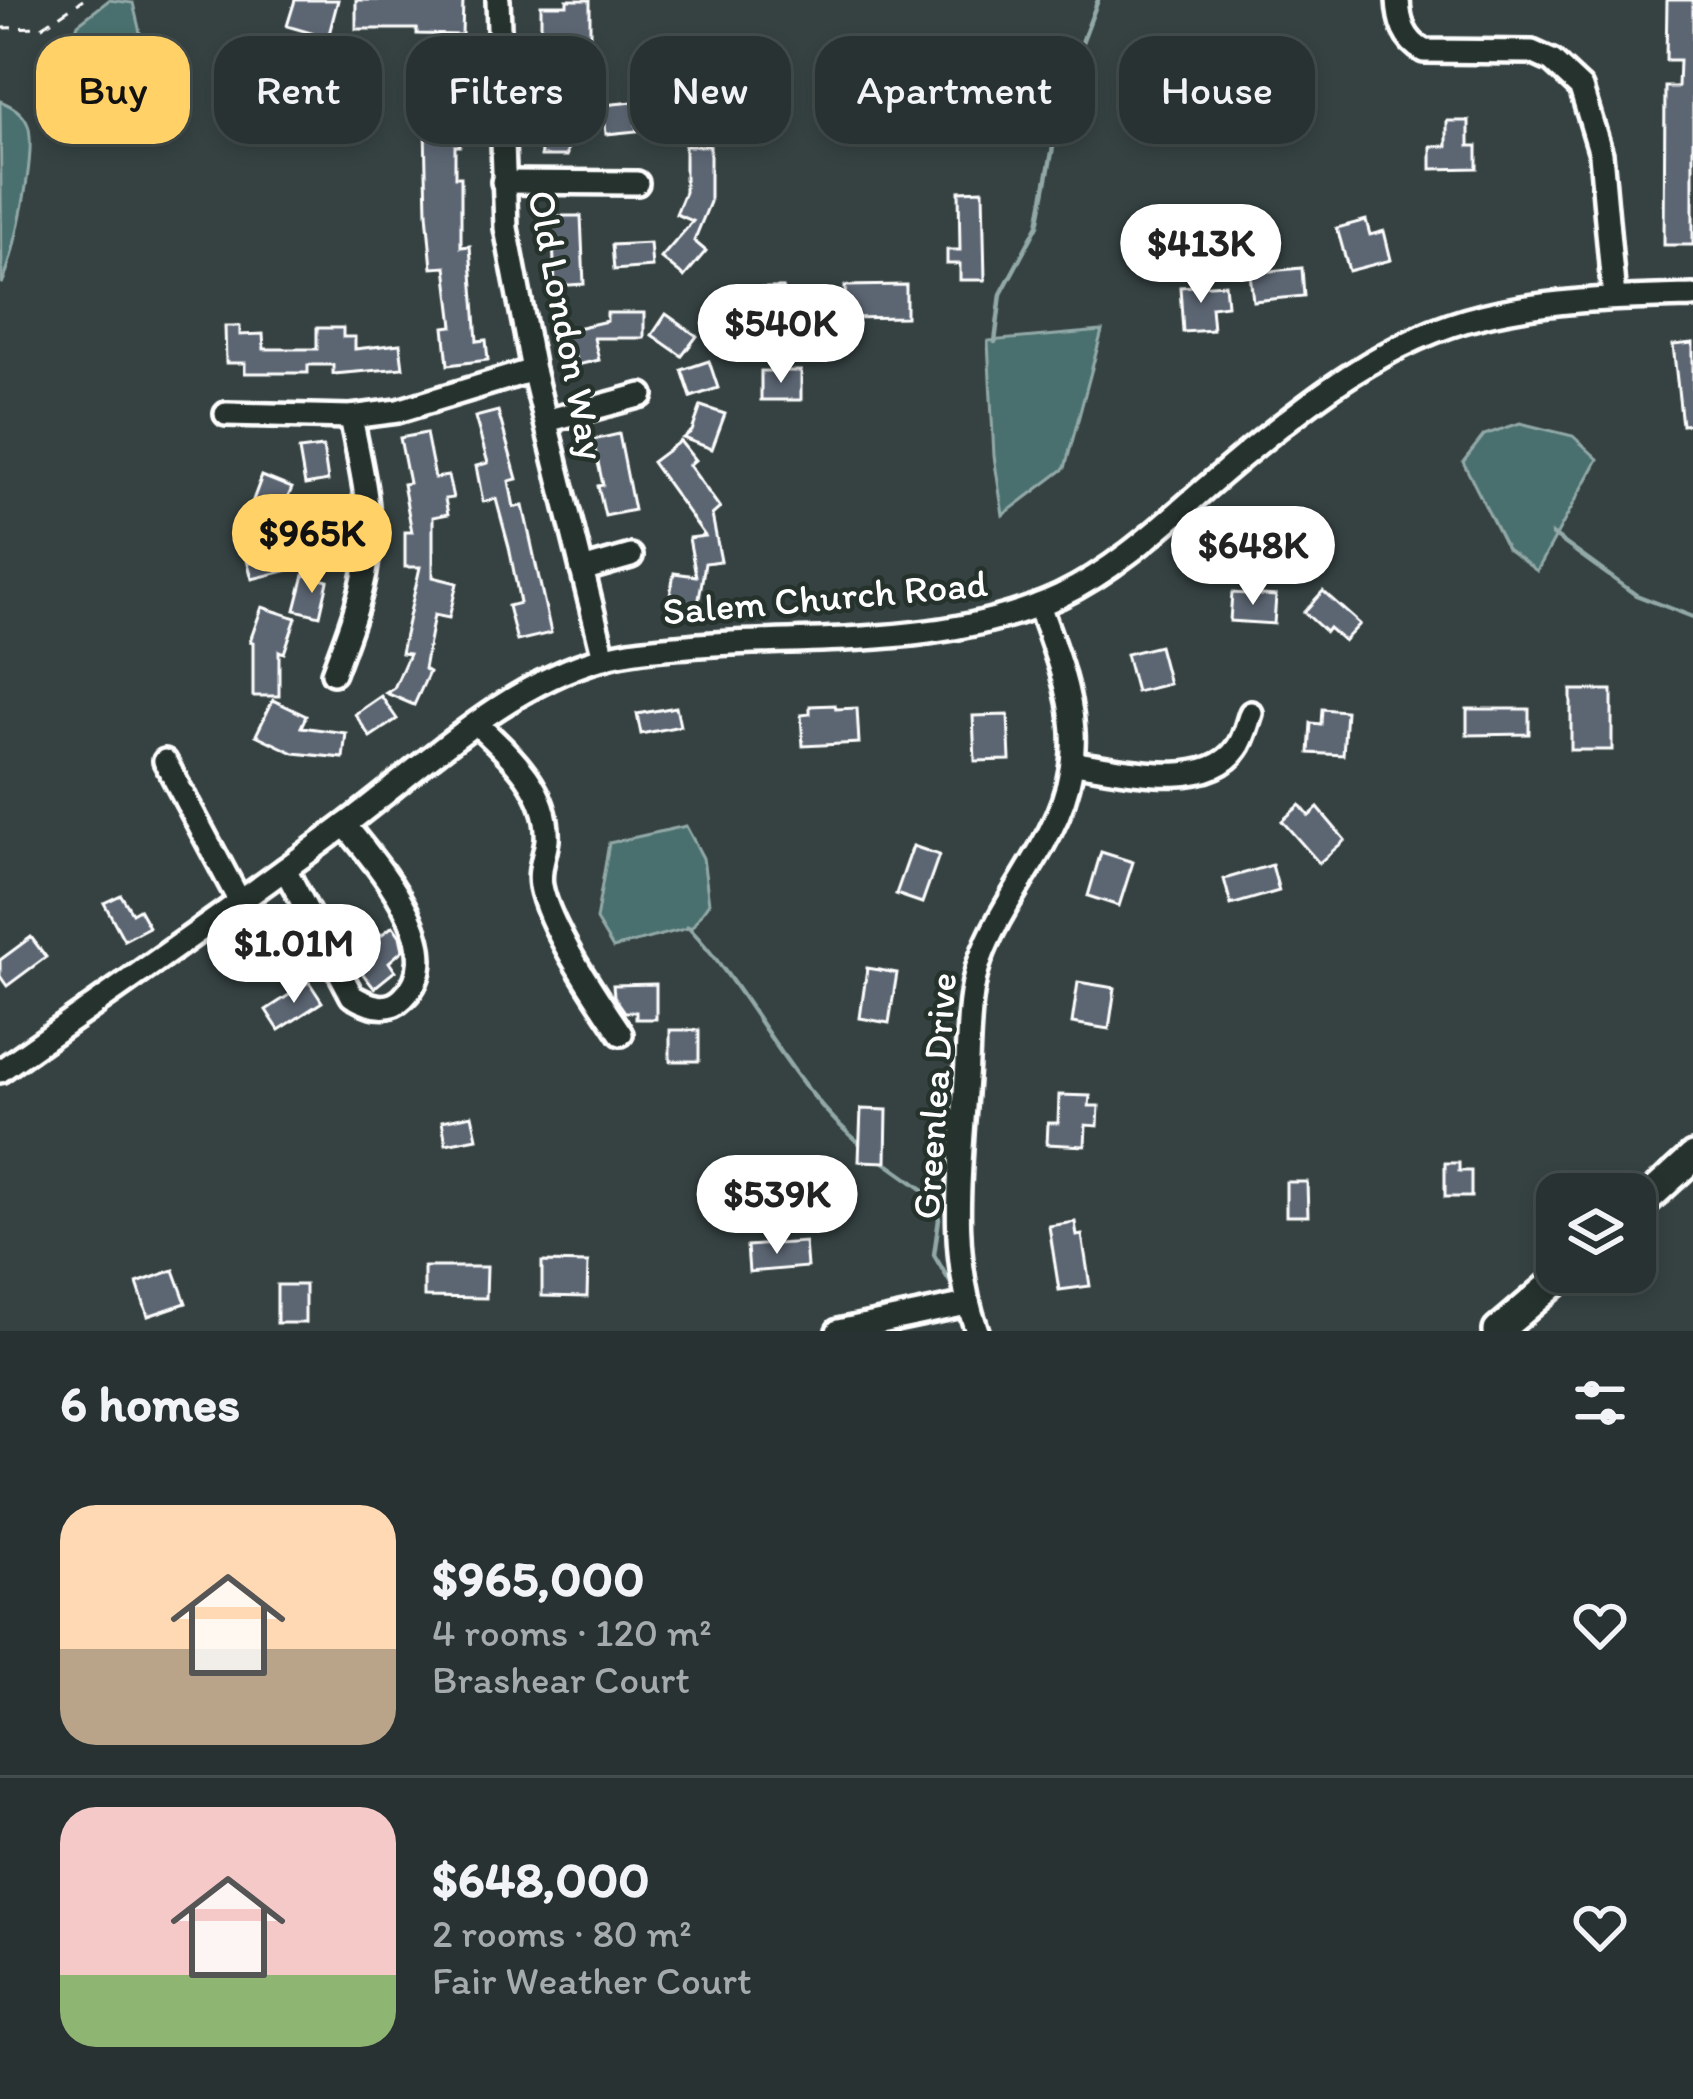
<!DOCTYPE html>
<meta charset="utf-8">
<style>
body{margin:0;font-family:Itim,sans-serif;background:#343e3e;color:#f1f3f6;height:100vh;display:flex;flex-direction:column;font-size:45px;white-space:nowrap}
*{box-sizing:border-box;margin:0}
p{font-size:39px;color:#a5aaac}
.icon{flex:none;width:66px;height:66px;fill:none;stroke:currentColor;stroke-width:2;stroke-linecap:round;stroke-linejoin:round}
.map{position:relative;height:1331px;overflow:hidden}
.drawer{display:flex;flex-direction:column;background:#283232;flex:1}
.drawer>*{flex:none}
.top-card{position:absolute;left:36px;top:36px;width:1623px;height:108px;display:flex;gap:24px}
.buttons{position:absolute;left:1536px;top:1173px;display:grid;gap:24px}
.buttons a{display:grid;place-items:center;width:120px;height:120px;border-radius:24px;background:#283232;box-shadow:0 6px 18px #0003,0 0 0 3px #444d4d;font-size:60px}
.price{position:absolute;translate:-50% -102px;padding:0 27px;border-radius:42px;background:#fff;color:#222;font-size:39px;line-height:78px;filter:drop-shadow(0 3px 6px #0008)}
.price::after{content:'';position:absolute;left:50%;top:72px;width:36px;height:27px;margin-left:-18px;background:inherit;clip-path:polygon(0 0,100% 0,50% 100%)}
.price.on{background:#ffd166;color:#111}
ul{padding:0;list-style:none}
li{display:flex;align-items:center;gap:36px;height:300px;padding:0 60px}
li+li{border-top:3px solid #444d4d}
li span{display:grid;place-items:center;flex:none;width:336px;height:240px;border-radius:36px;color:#555}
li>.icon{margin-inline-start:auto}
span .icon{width:144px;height:144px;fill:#fffc;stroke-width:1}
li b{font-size:51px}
h2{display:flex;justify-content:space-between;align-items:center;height:144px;padding:0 60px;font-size:51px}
.chip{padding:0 42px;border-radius:36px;background:#283232;box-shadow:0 6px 18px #0003,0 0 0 3px #444d4d;font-size:42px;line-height:108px}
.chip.on{background:#ffd166;color:#111}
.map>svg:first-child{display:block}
</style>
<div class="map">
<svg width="1693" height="1331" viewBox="0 0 1693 1331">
<rect width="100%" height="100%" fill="#364242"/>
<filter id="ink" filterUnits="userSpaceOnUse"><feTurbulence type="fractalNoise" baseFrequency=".00833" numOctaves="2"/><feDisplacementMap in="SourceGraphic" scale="24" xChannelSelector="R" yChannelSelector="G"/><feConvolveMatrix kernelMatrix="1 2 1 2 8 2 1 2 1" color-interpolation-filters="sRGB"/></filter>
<g filter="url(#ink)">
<!-- water -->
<g fill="#4a6f6e" stroke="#92a9a8" stroke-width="3">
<polygon points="109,0 133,3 155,96 137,98 74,36 78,24"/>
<path d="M0,101C12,106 23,112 28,125C37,151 14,258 2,284Z"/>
<polygon points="1102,331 1065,468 1003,515 994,456 988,341"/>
<polygon points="1520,423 1573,436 1598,459 1537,571 1507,549 1463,462 1484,435"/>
<polygon points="686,826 703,858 709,903 692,927 613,948 596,920 609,843"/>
</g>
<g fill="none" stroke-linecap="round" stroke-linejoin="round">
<!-- stream -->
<g stroke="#92a9a8" stroke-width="4.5">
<polyline points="995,342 1001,294 1038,225 1064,90 1098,0"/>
<polyline points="1552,534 1636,595 1693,617"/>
<path d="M688,927C753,995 791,1089 864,1147"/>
<polyline points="883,1161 921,1188 934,1204 939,1219 934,1255 956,1292"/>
</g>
</g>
<!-- building -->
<g fill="#5b6673" stroke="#fff" stroke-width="3">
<polygon points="295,0 338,0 328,38 287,26"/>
<polygon points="356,0 463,0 462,35 417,34 417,29 356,29"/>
<polygon points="567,0 590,0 590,36 568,35 568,45 552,45 552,35 541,35 541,5 567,5"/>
<polygon points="1667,0 1693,0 1693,245 1664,245 1665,87 1678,87 1679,60 1666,60"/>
<polygon points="537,73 568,73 567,156 541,156"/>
<polygon points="433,80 463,80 460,146 455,146 455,177 461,177 461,247 470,246 477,341 486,340 488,360 448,365 444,327 453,326 446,267 432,268 427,213 425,128 433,128"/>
<polygon points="1005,84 1006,112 978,113 977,85"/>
<polygon points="668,88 681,96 674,106 693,116 680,137 652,116"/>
<polygon points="634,102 637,131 606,134 603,105"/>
<polygon points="1447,121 1469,121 1469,146 1477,146 1477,168 1431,169 1431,146 1447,146"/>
<polygon points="685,146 710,146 710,202 694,241 706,251 684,277 661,258 693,221 676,214 685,192"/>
<polygon points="983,190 985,280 960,280 960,264 947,264 947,250 960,250 959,191"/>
<polygon points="552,216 581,216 584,284 555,286"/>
<polygon points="1366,220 1370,235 1384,231 1391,260 1349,271 1337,228"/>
<polygon points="650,243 652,267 614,270 612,245"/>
<polygon points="1302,268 1304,296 1253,301 1250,273"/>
<polygon points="1225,284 1227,305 1211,307 1213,330 1183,332 1180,287"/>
<polygon points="906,285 906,317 846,318 845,286"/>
<rect x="762" y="288" width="21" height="37"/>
<polygon points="607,313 644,313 644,338 594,338 599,360 577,365 575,357 561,361 555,333 607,321"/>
<polygon points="666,314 697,336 682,356 652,335"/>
<polygon points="225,326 240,326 240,335 263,334 264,349 317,349 317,328 343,328 343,337 355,337 355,349 400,344 403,368 333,374 333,365 308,365 308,373 245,373 245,363 226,363"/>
<polygon points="1693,343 1693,424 1682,425 1673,345"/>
<polygon points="709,361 718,388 691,397 682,370"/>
<rect x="761" y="371" width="40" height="29"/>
<polygon points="701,406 725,414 712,449 683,438 692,431"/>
<polygon points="498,411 517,479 509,481 514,507 523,506 551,633 517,641 508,606 520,603 509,547 496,499 483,502 476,466 488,463 475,417"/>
<polygon points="426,433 435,478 448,476 453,498 445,499 448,514 433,517 433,577 457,583 449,618 434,615 424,669 429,672 414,705 386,693 394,688 409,654 401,653 420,567 405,567 405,532 412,532 403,484 409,483 400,438"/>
<polygon points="619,434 634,510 605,516 598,486 603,485 593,440"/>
<polygon points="680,441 695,460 689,465 720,508 712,515 721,561 705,563 698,605 669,601 674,573 696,576 689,538 705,536 652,462"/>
<polygon points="323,447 328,481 305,485 299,450"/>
<polygon points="262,476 292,488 284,506 292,508 285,525 249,511"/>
<polygon points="282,534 274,555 292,550 297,568 252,579 247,560 254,558 250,542"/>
<polygon points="304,575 328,581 320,616 295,610"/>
<polygon points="1323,591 1360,624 1344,641 1329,628 1326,632 1304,612"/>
<polygon points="1232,593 1276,596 1274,624 1230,621"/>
<polygon points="262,607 296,618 284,653 279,651 279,696 253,696 253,642 250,641"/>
<polygon points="1159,646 1169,684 1136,692 1126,654"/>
<rect x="1571" y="690" width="41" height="60"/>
<polygon points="381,696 397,719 370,737 355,714"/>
<polygon points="273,700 306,716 301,727 346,733 343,758 294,753 256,735"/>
<polygon points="835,705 836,709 857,708 859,743 803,746 801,715 810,714 810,706"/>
<polygon points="676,707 680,726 641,734 637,714"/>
<polygon points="1322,709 1346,711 1343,755 1309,753 1311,723 1321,724"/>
<polygon points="1467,709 1529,709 1529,734 1467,735"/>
<polygon points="1008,715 1010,760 975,761 973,716"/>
<polygon points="1300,805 1309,816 1318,808 1345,840 1319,863 1282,821"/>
<polygon points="913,846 939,855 922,903 896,894"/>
<polygon points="1101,852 1133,862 1119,906 1088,896"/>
<polygon points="1272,865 1279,891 1231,905 1224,879"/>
<polygon points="121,895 132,913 139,909 149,927 124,940 104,903"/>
<polygon points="393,926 400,936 403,950 389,962 395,971 374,988 347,954 377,930 381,935"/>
<polygon points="31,937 46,957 7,986 0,976 0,960"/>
<polygon points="867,968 897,973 889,1023 860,1018"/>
<polygon points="309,982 322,1002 279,1030 266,1010"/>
<polygon points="1078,982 1115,988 1109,1029 1072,1023"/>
<polygon points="656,984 656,1019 636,1019 636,1012 625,1012 614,996 613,985"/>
<rect x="670" y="1030" width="29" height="31"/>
<polygon points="1059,1095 1090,1096 1089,1106 1099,1106 1098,1126 1086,1125 1085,1146 1047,1144 1048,1123 1058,1123"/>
<polygon points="861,1109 887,1110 886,1162 859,1161"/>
<polygon points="472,1115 477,1138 446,1144 442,1121"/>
<polygon points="1445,1163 1459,1163 1459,1171 1471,1171 1471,1197 1445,1197"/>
<polygon points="1286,1182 1307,1182 1308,1216 1286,1216"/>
<polygon points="1075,1222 1077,1236 1082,1235 1090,1286 1059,1290 1049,1226"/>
<polygon points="805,1242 807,1267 749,1272 747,1246"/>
<polygon points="542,1262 588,1263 587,1297 542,1296"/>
<polygon points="424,1267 487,1267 486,1298 424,1297"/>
<polygon points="174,1270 186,1303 148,1316 137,1283"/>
<rect x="277" y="1285" width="28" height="38"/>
</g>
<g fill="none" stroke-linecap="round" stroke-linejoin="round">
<defs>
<g id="minor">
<polyline points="498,0 506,228 533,370 604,658"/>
<path d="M1398,0C1399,22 1404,40 1424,51L1532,52L1552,61L1581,88L1601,154L1614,298"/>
<polyline points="503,182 637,183"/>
<polyline points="226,414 351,417 398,411 533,370"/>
<polyline points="546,421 642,395"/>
<polyline points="582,570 631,556"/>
<path d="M333,673C348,633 366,589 368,547C371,503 359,459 351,417"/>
<path d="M477,724C509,754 550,790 547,840C545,856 538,870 541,886C549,928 597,998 621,1034"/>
<polyline points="165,761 240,902"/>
<path d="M1075,763C1119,769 1207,792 1237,748C1244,739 1247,724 1251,713"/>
<path d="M285,869L352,996C369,1006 388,1013 403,998C454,949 375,863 345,825"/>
<path d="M0,1071C116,989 233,909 346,824C425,765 505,685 603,658C634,649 667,648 699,645C819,636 948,648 1060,596C1126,565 1180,508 1236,462C1309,401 1387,339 1482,316C1551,299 1622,298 1693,296"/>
<polyline points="838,1331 967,1304"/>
<path d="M977,1331C947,1250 961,1162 966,1078C969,1039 967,997 980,960C994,921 1020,885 1041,848C1095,756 1072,697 1039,605"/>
</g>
<g id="major">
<polyline points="1635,1210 1693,1157"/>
<polyline points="1498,1331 1567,1272"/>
</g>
</defs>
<!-- minor casing -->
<use href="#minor" stroke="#fff" stroke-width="30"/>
<!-- major casing -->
<use href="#major" stroke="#fff" stroke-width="36"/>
<!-- path -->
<polyline stroke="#fff" stroke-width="3" stroke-dasharray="12 9" stroke-linecap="butt" points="0,28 42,27 83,0"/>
<!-- minor -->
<use href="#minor" stroke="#26332d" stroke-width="21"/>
<!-- major -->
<use href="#major" stroke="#26332d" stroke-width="27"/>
</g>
</g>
<g text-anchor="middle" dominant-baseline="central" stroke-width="9" stroke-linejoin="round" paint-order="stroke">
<!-- street labels -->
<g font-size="39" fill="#fff" stroke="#26332d">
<text transform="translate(567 325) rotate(79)">Old London Way</text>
<text transform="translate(825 597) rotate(-5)">Salem Church Road</text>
<text transform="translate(934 1096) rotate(-86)">Greenlea Drive</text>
</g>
</g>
</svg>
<div class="buttons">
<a><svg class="icon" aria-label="layers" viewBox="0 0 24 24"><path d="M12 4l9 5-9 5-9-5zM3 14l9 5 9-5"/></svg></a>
</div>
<b class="price" style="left:1201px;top:306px">$413K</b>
<b class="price" style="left:781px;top:386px">$540K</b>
<b class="price on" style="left:312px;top:596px">$965K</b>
<b class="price" style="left:1253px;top:608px">$648K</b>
<b class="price" style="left:294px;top:1006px">$1.01M</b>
<b class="price" style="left:777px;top:1257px">$539K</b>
<div class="top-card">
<a class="chip on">Buy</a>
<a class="chip">Rent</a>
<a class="chip">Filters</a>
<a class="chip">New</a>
<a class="chip">Apartment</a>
<a class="chip">House</a>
</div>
</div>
<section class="drawer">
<h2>6 homes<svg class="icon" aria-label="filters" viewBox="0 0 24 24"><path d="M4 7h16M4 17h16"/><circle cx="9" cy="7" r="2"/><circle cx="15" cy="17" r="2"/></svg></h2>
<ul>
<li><span style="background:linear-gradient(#ffd9b3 60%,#b9a48a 0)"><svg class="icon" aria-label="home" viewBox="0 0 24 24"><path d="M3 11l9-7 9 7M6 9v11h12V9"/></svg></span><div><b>$965,000</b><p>4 rooms · 120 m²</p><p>Brashear Court</p></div><svg class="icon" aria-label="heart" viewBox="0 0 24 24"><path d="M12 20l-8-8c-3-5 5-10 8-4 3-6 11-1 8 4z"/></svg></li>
<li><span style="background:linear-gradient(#f6c9c9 70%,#8fb573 0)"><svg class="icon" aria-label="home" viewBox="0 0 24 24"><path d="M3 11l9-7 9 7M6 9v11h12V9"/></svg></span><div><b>$648,000</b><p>2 rooms · 80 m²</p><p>Fair Weather Court</p></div><svg class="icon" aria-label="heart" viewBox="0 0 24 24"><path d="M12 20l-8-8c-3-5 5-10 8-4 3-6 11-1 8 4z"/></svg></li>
</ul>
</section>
